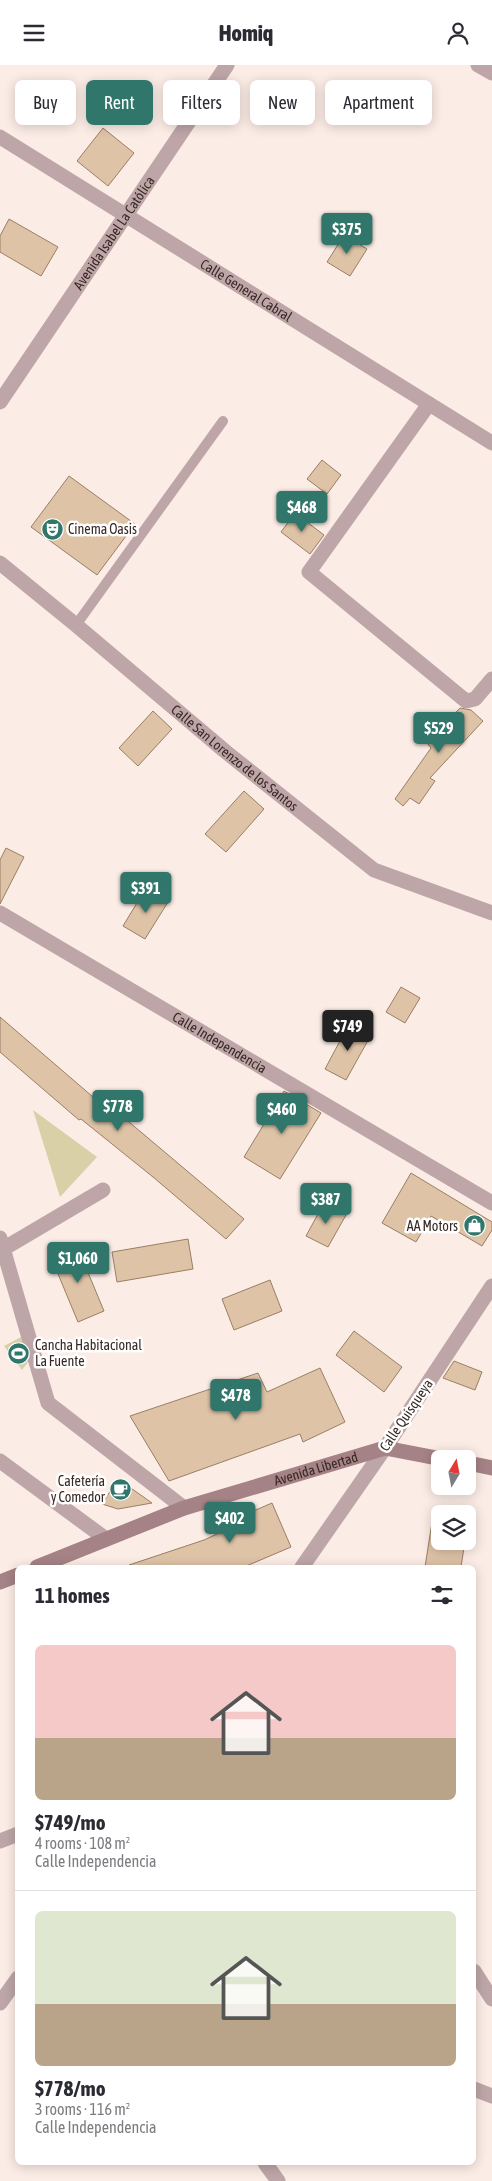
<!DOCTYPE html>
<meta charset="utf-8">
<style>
body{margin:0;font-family:"Asap Condensed",sans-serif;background:#f2f2f3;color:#2b2b33;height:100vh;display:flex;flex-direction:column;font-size:19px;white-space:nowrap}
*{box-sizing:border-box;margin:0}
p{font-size:16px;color:#7c7c81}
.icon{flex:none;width:28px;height:28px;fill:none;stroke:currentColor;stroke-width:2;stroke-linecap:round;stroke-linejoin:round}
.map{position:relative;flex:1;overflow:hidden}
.side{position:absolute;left:15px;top:1500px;width:461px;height:600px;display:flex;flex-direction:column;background:#fff;border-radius:8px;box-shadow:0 2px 12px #0003}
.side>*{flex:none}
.hud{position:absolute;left:15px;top:15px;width:462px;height:45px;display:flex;gap:10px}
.needle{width:32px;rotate:10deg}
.controls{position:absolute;left:431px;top:1385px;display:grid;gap:10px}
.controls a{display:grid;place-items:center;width:45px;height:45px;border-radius:8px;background:#fff;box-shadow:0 2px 12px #0003;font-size:25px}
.price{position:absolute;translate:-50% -42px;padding:0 11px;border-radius:5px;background:#31766a;color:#fff;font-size:16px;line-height:32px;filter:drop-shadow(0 1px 2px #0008)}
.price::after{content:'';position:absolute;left:50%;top:30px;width:15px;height:11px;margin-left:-8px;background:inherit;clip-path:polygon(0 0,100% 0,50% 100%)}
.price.on{background:#222;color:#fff}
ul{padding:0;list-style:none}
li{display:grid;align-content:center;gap:10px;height:265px;padding:0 20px}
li+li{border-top:1px solid #e1e1e2}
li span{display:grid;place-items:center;height:155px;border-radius:8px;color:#555}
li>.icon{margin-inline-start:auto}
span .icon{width:90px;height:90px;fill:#fffc;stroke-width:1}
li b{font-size:21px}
h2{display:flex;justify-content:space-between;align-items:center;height:60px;padding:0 20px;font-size:21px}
.pill{padding:0 18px;border-radius:8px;background:#fff;box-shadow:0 2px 12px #0003;font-size:18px;line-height:45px}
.pill.on{background:#31766a;color:#fff}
header{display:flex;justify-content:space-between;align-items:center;height:65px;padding:0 20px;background:#fff;font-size:22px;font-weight:800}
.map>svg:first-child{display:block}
</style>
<header><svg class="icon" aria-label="menu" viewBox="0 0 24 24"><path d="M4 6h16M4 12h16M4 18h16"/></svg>Homiq<svg class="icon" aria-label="person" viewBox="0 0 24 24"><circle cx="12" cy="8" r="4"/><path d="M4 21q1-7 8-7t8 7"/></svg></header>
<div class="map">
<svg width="492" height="2116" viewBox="0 0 492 2116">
<rect width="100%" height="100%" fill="#fcece6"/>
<!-- green -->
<g fill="#d9d0a8">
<polygon points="33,1045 97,1092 60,1132"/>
<polygon points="23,1271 29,1296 22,1305 4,1281"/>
</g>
<!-- building -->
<g fill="#dec3a7" stroke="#987f65">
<polygon points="103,63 134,88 108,121 77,96"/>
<polygon points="9,154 58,182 41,211 0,187 0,171"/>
<polygon points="344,170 367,184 350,211 327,197"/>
<polygon points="322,395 341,410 327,429 307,414"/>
<polygon points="69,411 135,459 97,510 31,462"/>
<polygon points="295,448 324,470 310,489 281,467"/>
<polygon points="460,643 471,645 483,656 430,713 435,716 419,739 410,733 403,741 395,734 431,683 427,678"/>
<polygon points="153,646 172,664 138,701 119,683"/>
<polygon points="244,726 264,744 226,787 205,769"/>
<polygon points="6,783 24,792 0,839 0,795"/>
<polygon points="146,823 168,837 145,874 123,861"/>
<polygon points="401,922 420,933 405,958 386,947"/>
<polygon points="0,952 100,1038 103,1035 244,1154 226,1174 153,1112 81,1054 79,1055 0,987"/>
<polygon points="349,959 371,970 346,1015 325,1004"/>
<polygon points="284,1026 321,1048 280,1114 244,1092"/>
<polygon points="411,1108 492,1157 492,1165 482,1181 431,1151 416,1177 382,1158"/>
<polygon points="324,1138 346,1150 328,1182 306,1171"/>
<polygon points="188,1174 193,1204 117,1217 112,1187"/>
<polygon points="77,1181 104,1246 78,1257 51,1192"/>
<polygon points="270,1215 282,1246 234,1265 222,1234"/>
<polygon points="354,1266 402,1302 384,1327 336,1290"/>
<polygon points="454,1296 482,1307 475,1325 443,1313"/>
<polygon points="320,1303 345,1357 303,1377 300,1369 169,1416 130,1351 258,1308 267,1327"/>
<polygon points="118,1414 152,1438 118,1444 102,1439"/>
<polygon points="272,1438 291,1482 244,1502 129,1502 129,1500 204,1475 230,1463 228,1457"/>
<polygon points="433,1451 440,1452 440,1476 465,1476 461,1502 425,1502"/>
</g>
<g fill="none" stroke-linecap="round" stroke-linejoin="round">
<!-- service -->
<polyline stroke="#bea6a8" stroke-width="10" points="76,560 223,356"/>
<!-- minor -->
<g stroke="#bea6a8" stroke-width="15">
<polyline points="478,0 492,8"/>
<path id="s1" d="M0,72L492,378"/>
<polyline points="429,339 309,507 466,636 475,634 492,614"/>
<path id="s2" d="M0,848L492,1138"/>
<polyline points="0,1173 48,1338 184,1443"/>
<polyline points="3,1184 103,1125"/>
<polyline points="302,1502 385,1383"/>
<polyline points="0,1776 18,1769"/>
<polyline points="474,1906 492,1934"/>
<polyline points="0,1938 18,1913"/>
<polyline points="474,2024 492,2031"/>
<polyline points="265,2098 278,2116"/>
</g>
<!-- tertiary -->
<g stroke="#bea6a8" stroke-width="15">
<path id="s3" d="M0,337L227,0"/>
<path id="s4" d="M0,498L76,560L226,687L374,805L492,848"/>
<polyline points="385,1383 492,1221"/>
<polyline points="0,1396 106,1474"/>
</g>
<!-- secondary -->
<g stroke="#a58285" stroke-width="15">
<polyline points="468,1398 492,1403"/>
<path id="s5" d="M37,1502L184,1443L385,1383L442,1394"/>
<polyline points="0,1517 18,1510"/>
</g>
</g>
<!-- icons -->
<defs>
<symbol id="theatre-disc" viewBox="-11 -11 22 22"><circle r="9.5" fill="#31766a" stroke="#fff"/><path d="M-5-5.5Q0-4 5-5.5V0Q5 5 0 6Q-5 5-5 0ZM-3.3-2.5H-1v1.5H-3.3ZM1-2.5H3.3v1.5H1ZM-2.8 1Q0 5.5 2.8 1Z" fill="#fff"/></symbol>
<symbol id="shop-disc" viewBox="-11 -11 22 22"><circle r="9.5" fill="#31766a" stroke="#fff"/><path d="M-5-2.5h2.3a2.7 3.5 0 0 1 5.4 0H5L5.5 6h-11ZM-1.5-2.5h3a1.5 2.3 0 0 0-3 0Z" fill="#fff"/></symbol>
<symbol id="stadium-disc" viewBox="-11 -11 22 22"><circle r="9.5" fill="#31766a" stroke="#fff"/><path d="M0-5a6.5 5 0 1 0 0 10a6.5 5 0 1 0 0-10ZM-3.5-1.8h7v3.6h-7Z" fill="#fff"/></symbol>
<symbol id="cafe-disc" viewBox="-11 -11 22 22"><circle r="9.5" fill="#31766a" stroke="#fff"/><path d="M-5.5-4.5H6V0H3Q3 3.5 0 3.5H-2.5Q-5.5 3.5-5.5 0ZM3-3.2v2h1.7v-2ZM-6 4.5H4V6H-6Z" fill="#fff"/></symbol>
</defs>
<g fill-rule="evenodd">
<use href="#theatre-disc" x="40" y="452" width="25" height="25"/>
<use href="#shop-disc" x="462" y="1148" width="25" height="25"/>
<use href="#stadium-disc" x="6" y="1276" width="25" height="25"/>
<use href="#cafe-disc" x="108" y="1412" width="25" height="25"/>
</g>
<g text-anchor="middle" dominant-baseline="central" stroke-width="5" stroke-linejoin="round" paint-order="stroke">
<!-- street labels -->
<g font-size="14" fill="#372923" stroke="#fff">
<text stroke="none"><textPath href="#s3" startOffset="204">Avenida Isabel La Católica</textPath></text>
<text stroke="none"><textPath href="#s1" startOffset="290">Calle General Cabral</textPath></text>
<text stroke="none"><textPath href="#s4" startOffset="305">Calle San Lorenzo de los Santos</textPath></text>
<text stroke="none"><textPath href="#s2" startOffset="255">Calle Independencia</textPath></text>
<text transform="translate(406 1350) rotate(-56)">Calle Quisqueya</text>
<text stroke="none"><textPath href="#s5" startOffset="296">Avenida Libertad</textPath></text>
</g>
<!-- poi labels -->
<g font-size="14" fill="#372923" stroke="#fff" text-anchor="start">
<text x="68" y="464">Cinema Oasis</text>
<text x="458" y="1161" text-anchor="end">AA Motors</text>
<text x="35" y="1280">Cancha Habitacional<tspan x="35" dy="16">La Fuente</tspan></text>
<text x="105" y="1416" text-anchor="end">Cafetería<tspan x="105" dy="16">y Comedor</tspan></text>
</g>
</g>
</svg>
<div class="controls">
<a><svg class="needle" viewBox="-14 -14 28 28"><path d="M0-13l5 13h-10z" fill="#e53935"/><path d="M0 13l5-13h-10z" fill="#7c7c81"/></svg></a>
<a><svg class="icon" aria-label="layers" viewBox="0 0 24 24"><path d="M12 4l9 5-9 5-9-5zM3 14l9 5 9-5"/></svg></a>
</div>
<b class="price" style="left:347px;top:190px">$375</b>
<b class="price" style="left:302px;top:468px">$468</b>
<b class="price" style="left:439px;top:689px">$529</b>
<b class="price" style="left:146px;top:849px">$391</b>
<b class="price on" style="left:348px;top:987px">$749</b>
<b class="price" style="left:118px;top:1067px">$778</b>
<b class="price" style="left:282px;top:1070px">$460</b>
<b class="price" style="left:326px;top:1160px">$387</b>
<b class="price" style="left:78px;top:1219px">$1,060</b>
<b class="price" style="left:236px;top:1356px">$478</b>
<b class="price" style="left:230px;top:1479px">$402</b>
<div class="hud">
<a class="pill">Buy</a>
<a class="pill on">Rent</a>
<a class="pill">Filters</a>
<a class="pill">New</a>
<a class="pill">Apartment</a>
</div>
<section class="side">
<h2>11 homes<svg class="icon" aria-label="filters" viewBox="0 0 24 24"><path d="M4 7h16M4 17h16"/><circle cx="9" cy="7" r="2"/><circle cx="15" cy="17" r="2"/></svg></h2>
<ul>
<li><span style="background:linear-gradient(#f6c9c9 60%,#b9a48a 0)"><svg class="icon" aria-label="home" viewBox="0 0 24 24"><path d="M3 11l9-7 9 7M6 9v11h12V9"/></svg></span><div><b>$749/mo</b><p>4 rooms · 108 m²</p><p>Calle Independencia</p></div></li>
<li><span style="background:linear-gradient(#dfe7d0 60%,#b9a48a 0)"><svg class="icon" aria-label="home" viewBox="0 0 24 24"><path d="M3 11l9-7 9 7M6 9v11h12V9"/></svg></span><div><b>$778/mo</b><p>3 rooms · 116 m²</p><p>Calle Independencia</p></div></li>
</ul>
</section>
</div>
